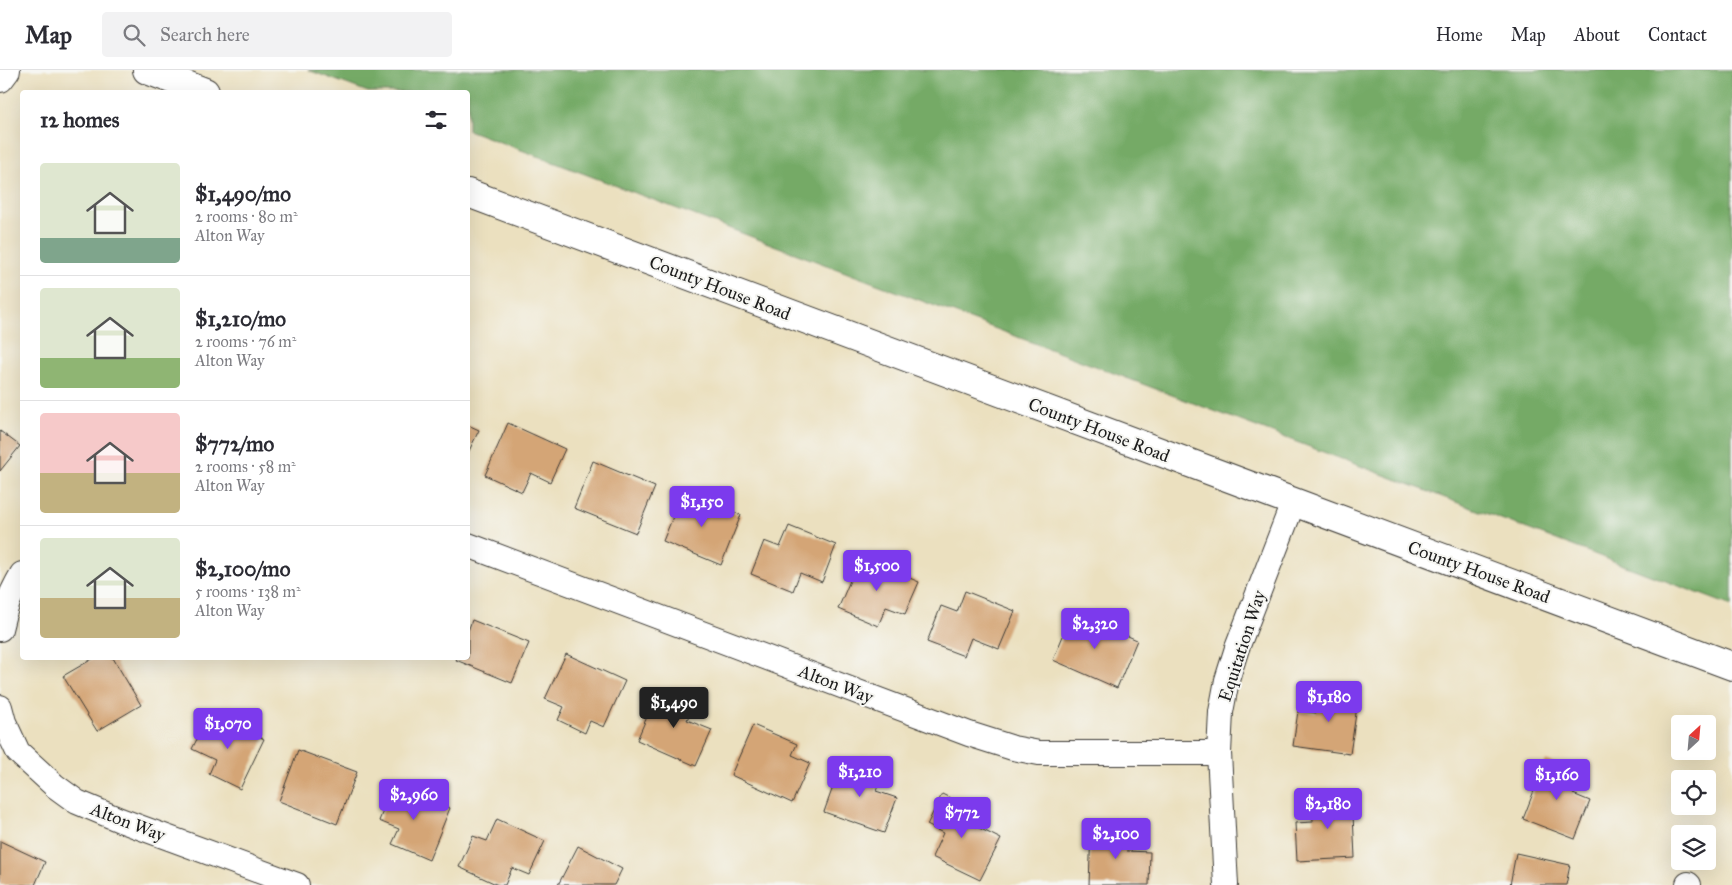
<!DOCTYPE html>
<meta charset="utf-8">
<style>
body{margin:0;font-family:"IM FELL Great Primer",serif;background:#f2f2f3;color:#2b2b33;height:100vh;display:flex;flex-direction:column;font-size:19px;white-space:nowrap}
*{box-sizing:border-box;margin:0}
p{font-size:16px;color:#7c7c81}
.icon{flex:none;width:28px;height:28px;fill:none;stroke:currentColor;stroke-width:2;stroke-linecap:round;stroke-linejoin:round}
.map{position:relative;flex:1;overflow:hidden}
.details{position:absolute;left:20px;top:20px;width:450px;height:570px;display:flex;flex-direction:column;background:#fff;border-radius:5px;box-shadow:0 5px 20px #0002}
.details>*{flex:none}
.needle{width:32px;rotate:26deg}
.controls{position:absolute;left:1671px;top:645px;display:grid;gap:10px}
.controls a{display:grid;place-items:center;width:45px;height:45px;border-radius:5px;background:#fff;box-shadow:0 5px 20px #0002;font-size:25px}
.price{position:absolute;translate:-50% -42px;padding:0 11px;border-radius:5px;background:#7c3aed;color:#fff;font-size:16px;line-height:32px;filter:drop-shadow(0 1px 2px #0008)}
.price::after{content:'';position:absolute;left:50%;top:30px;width:15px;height:11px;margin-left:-8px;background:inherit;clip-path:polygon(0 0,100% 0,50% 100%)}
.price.on{background:#222;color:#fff}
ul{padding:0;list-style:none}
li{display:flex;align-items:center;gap:15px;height:125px;padding:0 20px}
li+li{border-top:1px solid #e1e1e2}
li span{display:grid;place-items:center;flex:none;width:140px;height:100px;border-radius:5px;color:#555}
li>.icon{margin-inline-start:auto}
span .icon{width:60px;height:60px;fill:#fffc;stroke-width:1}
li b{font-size:21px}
h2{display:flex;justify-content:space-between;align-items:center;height:60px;padding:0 20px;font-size:21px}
header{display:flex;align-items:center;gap:30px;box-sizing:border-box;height:70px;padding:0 25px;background:#fff;border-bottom:1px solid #e1e1e2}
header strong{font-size:24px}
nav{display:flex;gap:28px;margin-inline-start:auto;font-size:18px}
.search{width:350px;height:45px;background:#f2f2f3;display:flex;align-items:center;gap:12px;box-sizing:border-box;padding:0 18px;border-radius:5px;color:#7c7c81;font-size:19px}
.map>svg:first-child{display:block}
</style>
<header>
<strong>Map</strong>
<div class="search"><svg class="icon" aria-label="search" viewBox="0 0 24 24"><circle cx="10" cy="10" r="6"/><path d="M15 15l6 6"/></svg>Search here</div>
<nav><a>Home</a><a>Map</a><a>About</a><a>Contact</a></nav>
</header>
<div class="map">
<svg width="1732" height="815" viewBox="0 0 1732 815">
<rect width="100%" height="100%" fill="#f6f6f2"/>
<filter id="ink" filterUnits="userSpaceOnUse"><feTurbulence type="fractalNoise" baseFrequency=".02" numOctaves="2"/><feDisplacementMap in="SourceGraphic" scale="10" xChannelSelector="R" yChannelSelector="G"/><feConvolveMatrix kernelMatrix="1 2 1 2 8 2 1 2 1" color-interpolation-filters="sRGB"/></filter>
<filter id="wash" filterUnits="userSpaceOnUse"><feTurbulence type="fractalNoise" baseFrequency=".0096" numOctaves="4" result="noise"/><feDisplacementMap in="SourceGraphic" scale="20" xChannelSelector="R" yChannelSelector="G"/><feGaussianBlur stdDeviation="1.12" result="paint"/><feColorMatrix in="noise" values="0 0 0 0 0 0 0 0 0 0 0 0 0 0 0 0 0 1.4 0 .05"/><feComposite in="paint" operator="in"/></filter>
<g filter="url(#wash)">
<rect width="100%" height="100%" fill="#ebe0bf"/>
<!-- forest -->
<polygon fill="#74aa66" stroke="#486341" points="308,0 1732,0 1732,536 468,60 468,22 368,22"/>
<g id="blocks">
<!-- building -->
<g fill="#d4a576">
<polygon points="508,353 565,379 550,412 531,403 522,422 485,405"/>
<polygon points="468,355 479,360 468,383"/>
<polygon points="0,361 20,376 0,401"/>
<polygon points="593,391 655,417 636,463 574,438"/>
<polygon points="683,422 741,445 721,495 663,471"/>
<polygon points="789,456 836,475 822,512 800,503 793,521 751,504 764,471 780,477"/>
<polygon points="860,487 919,512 905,544 886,537 878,556 838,539"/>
<polygon points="965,521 1015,541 999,579 971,568 964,586 927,572 941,536 957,542"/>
<polygon points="1073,542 1137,570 1117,618 1053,590"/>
<polygon points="472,550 529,573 512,613 456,590 457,588 468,588 468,561"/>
<polygon points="566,584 625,611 604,657 590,651 585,663 558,650 564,637 545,629"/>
<polygon points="94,588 113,588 141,635 97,661 63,606"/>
<polygon points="1320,618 1359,623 1350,684 1293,676 1298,641 1316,643"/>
<polygon points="659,619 694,634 687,650 712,660 696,696 637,670"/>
<polygon points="210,643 264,669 240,719 209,704 215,690 192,679"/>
<polygon points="753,655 797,674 792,685 810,693 792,733 731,705"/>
<polygon points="298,680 357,702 337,754 279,731"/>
<polygon points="843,689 883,704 876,721 897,728 884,763 824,742"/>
<polygon points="1546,690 1581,703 1573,724 1590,731 1575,769 1523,749"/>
<polygon points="393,715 450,738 429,790 392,774 399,759 379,751"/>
<polygon points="1352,723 1355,788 1297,791 1295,753 1313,752 1312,725"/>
<polygon points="942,724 973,739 967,752 1001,769 980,810 932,787 943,763 927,755"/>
<polygon points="497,749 545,771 529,805 512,798 505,815 498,815 459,797 473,766 487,771"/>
<polygon points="1091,759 1128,761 1127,781 1150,782 1149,815 1089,815"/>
<polygon points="0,771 45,792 35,815 0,815"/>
<polygon points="578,776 622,799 614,815 558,815"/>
<polygon points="1516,783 1570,795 1566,815 1510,815"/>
</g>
</g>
</g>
<g filter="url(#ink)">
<use href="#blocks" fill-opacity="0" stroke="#3b3934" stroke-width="1"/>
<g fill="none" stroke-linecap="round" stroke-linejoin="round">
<defs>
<g id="minor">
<polyline points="468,475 969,664 1013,678 1039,683 1219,683"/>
<path d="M0,559C4,540 12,521 22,504"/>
<polyline points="0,637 4,652 18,682 55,716 77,732 120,750 297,815"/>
<polyline points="1688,814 1689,815"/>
<polyline points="1226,815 1219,683 1221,642 1227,610 1237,578 1293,433"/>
</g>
<g id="tertiary">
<polyline points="147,0 205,22"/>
<polyline points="0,8 6,0"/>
<polyline points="468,123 1732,596"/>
</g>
</defs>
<!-- minor casing -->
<use href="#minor" stroke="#3b3934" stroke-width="26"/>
<!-- tertiary casing -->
<use href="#tertiary" stroke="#3b3934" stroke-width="30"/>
<!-- minor -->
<use href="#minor" stroke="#fff" stroke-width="24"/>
<!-- tertiary -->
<use href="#tertiary" stroke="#fff" stroke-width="28"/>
</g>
</g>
<g text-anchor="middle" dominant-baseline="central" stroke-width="4" stroke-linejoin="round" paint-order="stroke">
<!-- street labels -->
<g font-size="18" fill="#1c1c1c" stroke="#f6f6f2">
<text transform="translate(720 218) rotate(21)">County House Road</text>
<text transform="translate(1099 360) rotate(21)">County House Road</text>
<text transform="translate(1479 502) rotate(20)">County House Road</text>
<text transform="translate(1242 576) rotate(-72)">Equitation Way</text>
<text transform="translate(836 614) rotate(21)">Alton Way</text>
<text transform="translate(128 752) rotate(21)">Alton Way</text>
</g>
</g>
</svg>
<div class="controls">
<a><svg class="needle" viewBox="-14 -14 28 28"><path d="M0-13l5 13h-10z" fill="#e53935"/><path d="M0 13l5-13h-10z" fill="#7c7c81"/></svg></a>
<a><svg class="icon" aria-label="locate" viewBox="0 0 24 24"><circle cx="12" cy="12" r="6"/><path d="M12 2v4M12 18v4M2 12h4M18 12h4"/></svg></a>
<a><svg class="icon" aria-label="layers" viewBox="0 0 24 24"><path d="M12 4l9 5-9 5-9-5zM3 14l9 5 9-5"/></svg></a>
</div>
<b class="price" style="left:702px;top:458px">$1,150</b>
<b class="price" style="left:877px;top:522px">$1,500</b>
<b class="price" style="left:1095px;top:580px">$2,320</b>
<b class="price" style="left:1329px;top:653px">$1,180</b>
<b class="price on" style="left:674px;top:659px">$1,490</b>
<b class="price" style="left:228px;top:680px">$1,070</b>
<b class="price" style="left:860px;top:728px">$1,210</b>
<b class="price" style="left:1557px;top:731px">$1,160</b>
<b class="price" style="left:414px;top:751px">$2,960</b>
<b class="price" style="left:1328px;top:760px">$2,180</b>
<b class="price" style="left:962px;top:769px">$772</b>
<b class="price" style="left:1116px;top:790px">$2,100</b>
<section class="details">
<h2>12 homes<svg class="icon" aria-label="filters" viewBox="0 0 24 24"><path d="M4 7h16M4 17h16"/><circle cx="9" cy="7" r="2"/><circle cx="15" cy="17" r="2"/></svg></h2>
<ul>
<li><span style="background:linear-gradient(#dfe7d0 75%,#7fa58c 0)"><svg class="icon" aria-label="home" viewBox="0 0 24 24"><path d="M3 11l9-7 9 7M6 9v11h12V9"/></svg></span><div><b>$1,490/mo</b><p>2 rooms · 80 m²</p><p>Alton Way</p></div></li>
<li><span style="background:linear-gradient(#dfe7d0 70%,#8fb573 0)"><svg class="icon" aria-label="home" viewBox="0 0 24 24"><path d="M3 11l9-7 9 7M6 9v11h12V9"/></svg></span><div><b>$1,210/mo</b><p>2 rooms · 76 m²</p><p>Alton Way</p></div></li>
<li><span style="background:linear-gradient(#f6c9c9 60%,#c2b280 0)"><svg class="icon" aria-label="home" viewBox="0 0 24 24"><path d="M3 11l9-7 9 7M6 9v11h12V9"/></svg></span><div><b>$772/mo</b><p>2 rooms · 58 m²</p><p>Alton Way</p></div></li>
<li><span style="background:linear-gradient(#dfe7d0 60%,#c2b280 0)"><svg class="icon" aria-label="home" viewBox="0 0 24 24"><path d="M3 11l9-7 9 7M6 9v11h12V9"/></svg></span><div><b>$2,100/mo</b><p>5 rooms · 138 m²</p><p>Alton Way</p></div></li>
</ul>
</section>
</div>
